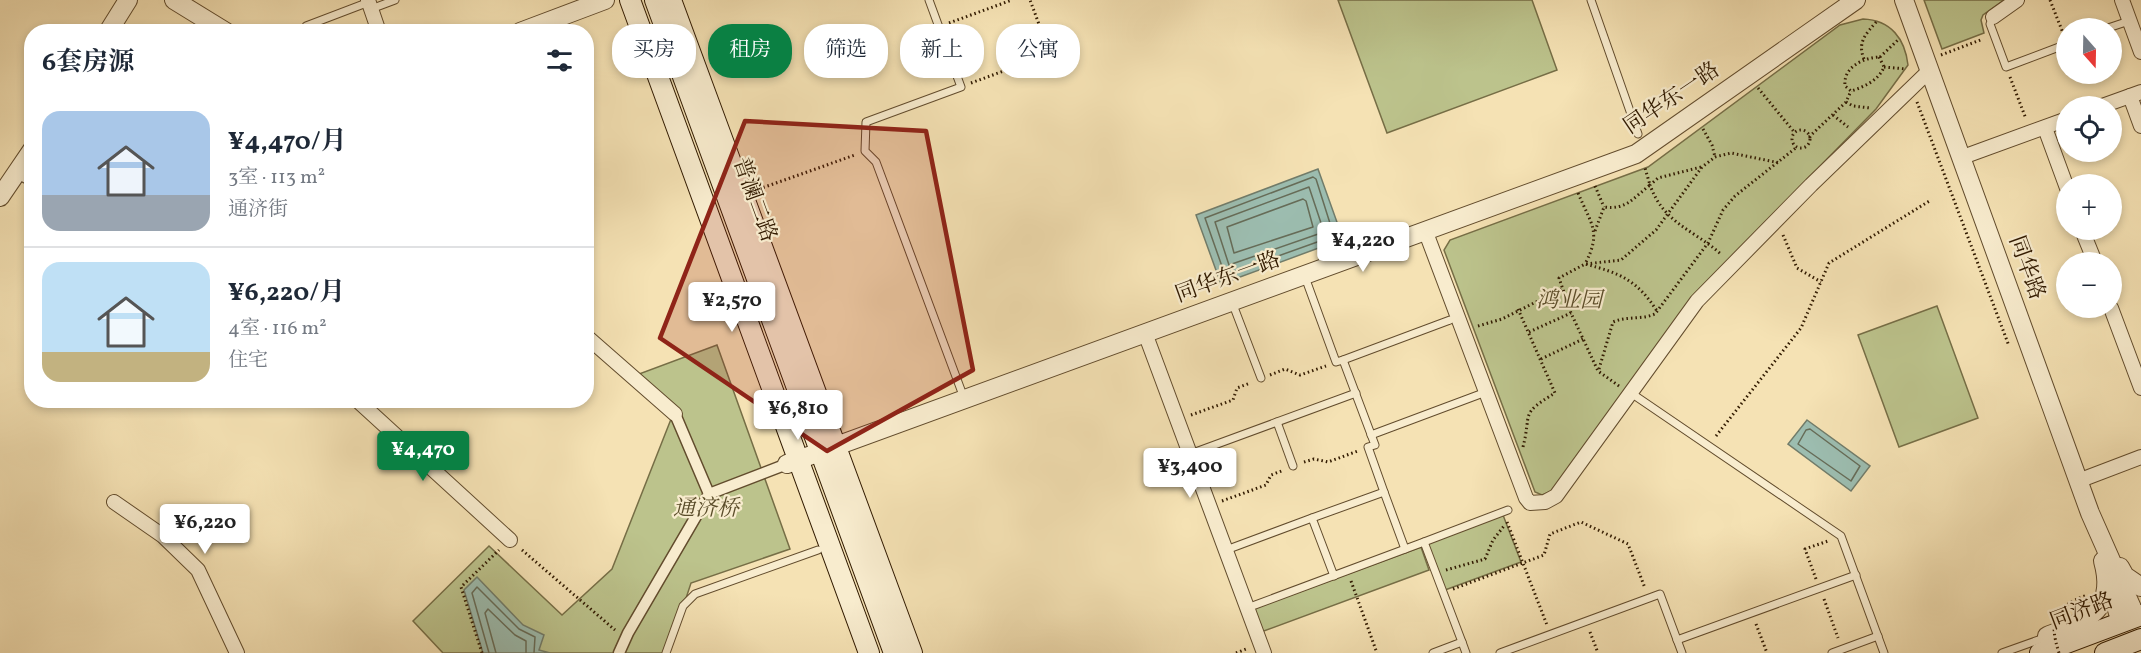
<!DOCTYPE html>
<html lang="zh">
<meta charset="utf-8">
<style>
body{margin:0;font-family:Vollkorn,"Noto Serif SC",serif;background:#f2f2f3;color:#1f2937;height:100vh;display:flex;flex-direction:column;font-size:22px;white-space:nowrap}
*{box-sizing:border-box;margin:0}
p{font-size:20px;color:#747a83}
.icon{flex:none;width:33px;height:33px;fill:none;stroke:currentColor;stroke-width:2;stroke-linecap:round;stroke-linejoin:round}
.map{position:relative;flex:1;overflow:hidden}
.panel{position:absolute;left:24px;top:24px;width:570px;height:384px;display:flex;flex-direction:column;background:#fff;border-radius:24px;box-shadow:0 3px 9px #0003}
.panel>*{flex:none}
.guide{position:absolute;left:612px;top:24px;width:570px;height:54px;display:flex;gap:12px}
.needle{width:39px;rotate:160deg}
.buttons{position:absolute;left:2056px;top:18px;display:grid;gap:12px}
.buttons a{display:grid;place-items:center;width:66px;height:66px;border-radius:50%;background:#fff;box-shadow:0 3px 9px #0003;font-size:30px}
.price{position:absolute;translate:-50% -51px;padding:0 14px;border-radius:6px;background:#fff;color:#222;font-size:20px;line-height:39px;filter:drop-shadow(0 2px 3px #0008)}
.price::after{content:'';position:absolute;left:50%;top:36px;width:18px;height:14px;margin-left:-9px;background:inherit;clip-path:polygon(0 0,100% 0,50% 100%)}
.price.selected{background:#0b8043;color:#fff}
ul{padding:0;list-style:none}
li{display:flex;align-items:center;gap:18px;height:150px;padding:0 18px}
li+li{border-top:2px solid #e0e1e3}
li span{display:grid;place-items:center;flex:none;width:168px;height:120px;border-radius:18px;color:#555}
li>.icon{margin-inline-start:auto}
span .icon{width:72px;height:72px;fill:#fffc;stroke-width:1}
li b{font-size:26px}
h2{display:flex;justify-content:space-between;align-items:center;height:72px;padding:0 18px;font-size:26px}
.pill{padding:0 21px;border-radius:24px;background:#fff;box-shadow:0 3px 9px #0003;font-size:21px;line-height:54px}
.pill.selected{background:#0b8043;color:#fff}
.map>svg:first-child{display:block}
</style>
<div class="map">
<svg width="2141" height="653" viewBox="0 0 2141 653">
<rect width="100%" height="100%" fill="#f5e2b4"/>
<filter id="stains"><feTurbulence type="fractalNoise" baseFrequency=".00333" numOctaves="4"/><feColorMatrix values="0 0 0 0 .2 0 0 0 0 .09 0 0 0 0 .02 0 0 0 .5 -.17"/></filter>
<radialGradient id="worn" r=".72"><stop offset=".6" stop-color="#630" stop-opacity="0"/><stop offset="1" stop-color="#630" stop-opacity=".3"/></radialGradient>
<!-- green -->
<g fill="#bcc38c" stroke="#766e46" stroke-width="1.5">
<polygon points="1338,0 1532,0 1557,70 1387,133"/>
<polygon points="1924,0 2004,0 1983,15 1981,20 1984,33 1942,49"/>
<path d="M1863,19C1891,20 1905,39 1908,65L1876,109L1692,297L1572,467L1552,491L1542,495L1535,492L1444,250L1450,240L1648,167L1840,25Z"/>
<polygon points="1937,306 1978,418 1899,447 1858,335"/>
<polygon points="717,345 790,549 691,583 668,653 443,653 413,621 489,546 562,615 612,569 675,409 639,374"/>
<polygon points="1503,515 1521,562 1445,590 1427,543"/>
<polygon points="1421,547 1429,570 1261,632 1253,609"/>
</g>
<!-- water -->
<g fill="#9cbdb0" stroke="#717c6a" stroke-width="1.5">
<polygon points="1318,169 1343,239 1221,284 1196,215"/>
<polygon points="1807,420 1870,466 1851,491 1788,444"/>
<polygon points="477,577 523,625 544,635 539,650 550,653 483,653 464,590"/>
</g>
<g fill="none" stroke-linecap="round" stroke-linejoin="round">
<!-- shore -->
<g stroke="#666c58" stroke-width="1.5">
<polygon points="1313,177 1316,179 1334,236 1225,275 1205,218"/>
<polygon points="1309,187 1324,232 1229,265 1215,222"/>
<polygon points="1303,199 1306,201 1313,227 1234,253 1227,227"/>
<polygon points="1810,429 1860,466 1851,481 1798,444 1806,430"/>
<polyline points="489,653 472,593 477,587 519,629 535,637 534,653"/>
<polyline points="496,653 485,613 488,609 515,635 526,641 526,653"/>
</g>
<defs>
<g id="service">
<polyline points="929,0 961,87 866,122 865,151 876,162 964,398"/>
<polyline points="1591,0 1638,134"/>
<polyline points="371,9 395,0"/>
<polyline points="1993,17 1990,24 2006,67 2067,44"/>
<polyline points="306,26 369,2"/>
<polyline points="2108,28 2129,21"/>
<polyline points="1305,277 1336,362 1343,360 1375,445 1368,447 1384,492 1312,518 1334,576"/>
<polyline points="1232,302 1261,378"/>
<polyline points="1343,360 1450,320"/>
<polyline points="1631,393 1841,536 1884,653"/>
<polyline points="1277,422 1293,466"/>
<polyline points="1371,435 1486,392"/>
<polyline points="1190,454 1356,393"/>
<polyline points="1384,492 1405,549"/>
<polyline points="1424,542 1508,510"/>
<polyline points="1226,550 1312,518"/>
<polyline points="1247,608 1424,542 1462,642 1433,653"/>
<polyline points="1677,640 1856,575"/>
<polyline points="1462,642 1466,653"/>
<polyline points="666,653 683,606 695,594 818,550"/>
<polyline points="1500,653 1660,594 1682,653"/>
<polyline points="1832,653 1878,636"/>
<polyline points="2002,653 2047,637"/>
</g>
<g id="pedestrian">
<polyline points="675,414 709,494"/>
<polyline points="619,653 628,633 709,494 787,464"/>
</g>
<g id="minor">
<polyline points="368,0 379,32"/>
<polyline points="2122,0 2141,52"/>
<polyline points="1993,17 2017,0"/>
<polyline points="2130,96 2141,126"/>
<polyline points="2102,106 2141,92"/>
<polyline points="2045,128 2067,188"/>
<polyline points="1960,158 2067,119"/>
<polyline points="18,171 32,179"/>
<polyline points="1425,230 1526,498 1530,503 1545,502 1556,496 1697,301 1811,185 1929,71"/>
<polyline points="2082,230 2095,262"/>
<polyline points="2111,308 2141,388"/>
<polyline points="1145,333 1264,653"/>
<polyline points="586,336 675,414"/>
<polyline points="357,400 510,540"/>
<polyline points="2078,481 2141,457"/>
<polyline points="114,502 163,536 198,570 237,653"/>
</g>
<g id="tertiary">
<polyline points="174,0 226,32"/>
<polyline points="1904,0 2090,513 2136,617"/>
<polyline points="108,32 128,0"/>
<polyline points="520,32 605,0"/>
<polyline points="0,197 32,150"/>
<polyline points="787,464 1636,154 1856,0"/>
<polyline points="2120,567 2125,576 2141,587"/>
<polyline points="2109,583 2121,623"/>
<path d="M2047,636C2087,620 2117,611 2103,561"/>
</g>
<g id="secondary">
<polyline points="630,0 869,653"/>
<polyline points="655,0 894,653"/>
<polyline points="671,0 912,653"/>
<polyline points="2040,653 2141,615"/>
<polyline points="2105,653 2141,639"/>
</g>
</defs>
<!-- service casing -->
<use href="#service" stroke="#624c2d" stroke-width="9"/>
<!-- pedestrian casing -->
<use href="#pedestrian" stroke="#624c2d" stroke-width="13"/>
<!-- minor casing -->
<use href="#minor" stroke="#624c2d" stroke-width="16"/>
<!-- tertiary casing -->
<use href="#tertiary" stroke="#624c2d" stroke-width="20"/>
<!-- secondary casing -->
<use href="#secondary" stroke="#311a00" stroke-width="22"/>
<!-- path -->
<g stroke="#311a00" stroke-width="3" stroke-dasharray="1.5 3" stroke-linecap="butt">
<polyline points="2050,0 2063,33"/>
<polyline points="949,23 1012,0"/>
<polyline points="1941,55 1983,39"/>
<path d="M1879,57L1884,67C1879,80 1864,87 1851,91L1845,86C1843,67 1863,58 1879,57Z"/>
<polyline points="1880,57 1899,39"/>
<path d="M1864,59C1857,42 1866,34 1877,21"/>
<polyline points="1884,67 1906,69"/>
<polyline points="2010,77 2026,119"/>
<polyline points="971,83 1050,54 1030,0"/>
<polyline points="1758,88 1795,133"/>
<polyline points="1846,102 1853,106 1870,108"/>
<polyline points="1917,102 2009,346"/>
<polyline points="1833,115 1848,127"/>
<polyline points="1703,129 1712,145 1715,157"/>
<circle cx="1801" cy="139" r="9"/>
<polyline points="1809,137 1846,102 1851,91"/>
<path d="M1701,167L1658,178L1650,185C1664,224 1693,229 1722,255"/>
<polyline points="1595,186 1604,207"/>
<polyline points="759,189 855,155"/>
<path d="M1578,193C1591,224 1602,232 1585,264C1620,273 1637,280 1657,311"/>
<path d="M1595,231L1604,207C1627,210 1633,198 1650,185L1645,168"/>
<polyline points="1783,235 1797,268 1821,282"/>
<path d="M1518,309L1555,393C1519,415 1532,412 1523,447"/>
<polyline points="1478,326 1502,319 1562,289"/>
<polyline points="1529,332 1571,313"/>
<polyline points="1541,359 1583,339"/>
<path d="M1599,369L1613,322C1626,316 1641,320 1655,314L1708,243L1723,210L1735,196L1797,147"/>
<polyline points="1270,375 1285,369 1300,375 1326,366"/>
<polyline points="1619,386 1598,371 1571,313 1559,278 1585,264 1621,260 1656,230 1702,167 1715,157 1731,153 1780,163"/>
<polyline points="1191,415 1233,400 1237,388 1250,383"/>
<polyline points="1716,436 1801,328 1829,263 1931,200"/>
<polyline points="1304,462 1314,459 1328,462 1358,451"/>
<polyline points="1222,501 1266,485 1271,475 1284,470"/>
<polyline points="1507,522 1547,625"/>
<polyline points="522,550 615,630"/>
<polyline points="1446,570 1485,559 1493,540 1504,526"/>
<polyline points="1816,579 1805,549 1828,541"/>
<polyline points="1351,581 1377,653"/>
<polyline points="1453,589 1544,555 1550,534 1581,522 1628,544 1645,588"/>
<polyline points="1824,599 1838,638"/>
<polyline points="1756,624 1767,653"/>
<polyline points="1590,632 1598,653"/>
<polyline points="482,653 461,587 499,550"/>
<polyline points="1236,653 1246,649"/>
</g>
<!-- service -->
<use href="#service" stroke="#f8ecce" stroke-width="7"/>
<!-- pedestrian -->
<use href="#pedestrian" stroke="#f8ecce" stroke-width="10"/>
<!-- minor -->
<use href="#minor" stroke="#f8ecce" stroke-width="14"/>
<!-- tertiary -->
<use href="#tertiary" stroke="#f8ecce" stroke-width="18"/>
<!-- secondary -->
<use href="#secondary" stroke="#f8ecce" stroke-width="20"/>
<!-- path-bridge -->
<path stroke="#311a00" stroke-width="3" stroke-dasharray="1.5 3" stroke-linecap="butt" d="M2059,653C2048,619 2055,607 2087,595"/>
</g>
<!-- marked area -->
<path fill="#8f2418" fill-opacity="0.2" stroke="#8f2418" stroke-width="4.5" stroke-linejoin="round" d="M745,121L926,131L973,370L827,451L660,338Z"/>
<g text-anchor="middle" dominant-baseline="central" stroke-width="4.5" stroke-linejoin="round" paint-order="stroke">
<!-- street labels -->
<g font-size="22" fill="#311a00" stroke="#f8ecce">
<text transform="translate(1672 99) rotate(-34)">同华东一路</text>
<text transform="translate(754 200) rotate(70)">普澜二路</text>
<text transform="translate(2026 268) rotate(70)">同华路</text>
<text transform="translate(1228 278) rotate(-20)">同华东一路</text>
<text transform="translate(2082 612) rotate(-21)">同济路</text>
</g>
<!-- park labels -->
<g font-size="22" font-style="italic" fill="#5b4d2a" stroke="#f8ecce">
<text x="1569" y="301">鸿业园</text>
<text x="706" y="509">通济桥</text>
</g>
</g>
<rect width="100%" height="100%" filter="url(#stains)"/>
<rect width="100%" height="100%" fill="url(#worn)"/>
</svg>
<div class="buttons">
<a><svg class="needle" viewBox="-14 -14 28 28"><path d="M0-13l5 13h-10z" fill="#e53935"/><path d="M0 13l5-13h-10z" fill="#747a83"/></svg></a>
<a><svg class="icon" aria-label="locate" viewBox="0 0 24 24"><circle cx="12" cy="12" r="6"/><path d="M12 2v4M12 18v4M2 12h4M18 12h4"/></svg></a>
<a>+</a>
<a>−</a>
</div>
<b class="price" style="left:1363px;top:273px">¥4,220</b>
<b class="price" style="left:732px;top:333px">¥2,570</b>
<b class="price" style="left:798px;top:441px">¥6,810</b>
<b class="price selected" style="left:423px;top:482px">¥4,470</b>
<b class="price" style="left:1190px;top:499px">¥3,400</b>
<b class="price" style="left:205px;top:555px">¥6,220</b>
<div class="guide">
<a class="pill">买房</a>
<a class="pill selected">租房</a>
<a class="pill">筛选</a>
<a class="pill">新上</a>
<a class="pill">公寓</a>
</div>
<section class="panel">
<h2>6套房源<svg class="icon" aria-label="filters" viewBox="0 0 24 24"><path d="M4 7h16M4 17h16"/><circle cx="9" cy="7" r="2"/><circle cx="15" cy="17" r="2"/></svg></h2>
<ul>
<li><span style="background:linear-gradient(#a9c7e8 70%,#9aa5b1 0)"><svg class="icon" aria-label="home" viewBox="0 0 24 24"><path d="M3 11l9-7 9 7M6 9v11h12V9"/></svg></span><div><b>¥4,470/月</b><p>3室 · 113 m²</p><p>通济街</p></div></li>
<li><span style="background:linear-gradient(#bfe0f5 75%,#c2b280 0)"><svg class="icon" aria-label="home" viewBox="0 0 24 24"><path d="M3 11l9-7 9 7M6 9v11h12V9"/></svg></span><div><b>¥6,220/月</b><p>4室 · 116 m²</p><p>住宅</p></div></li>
</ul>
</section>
</div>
